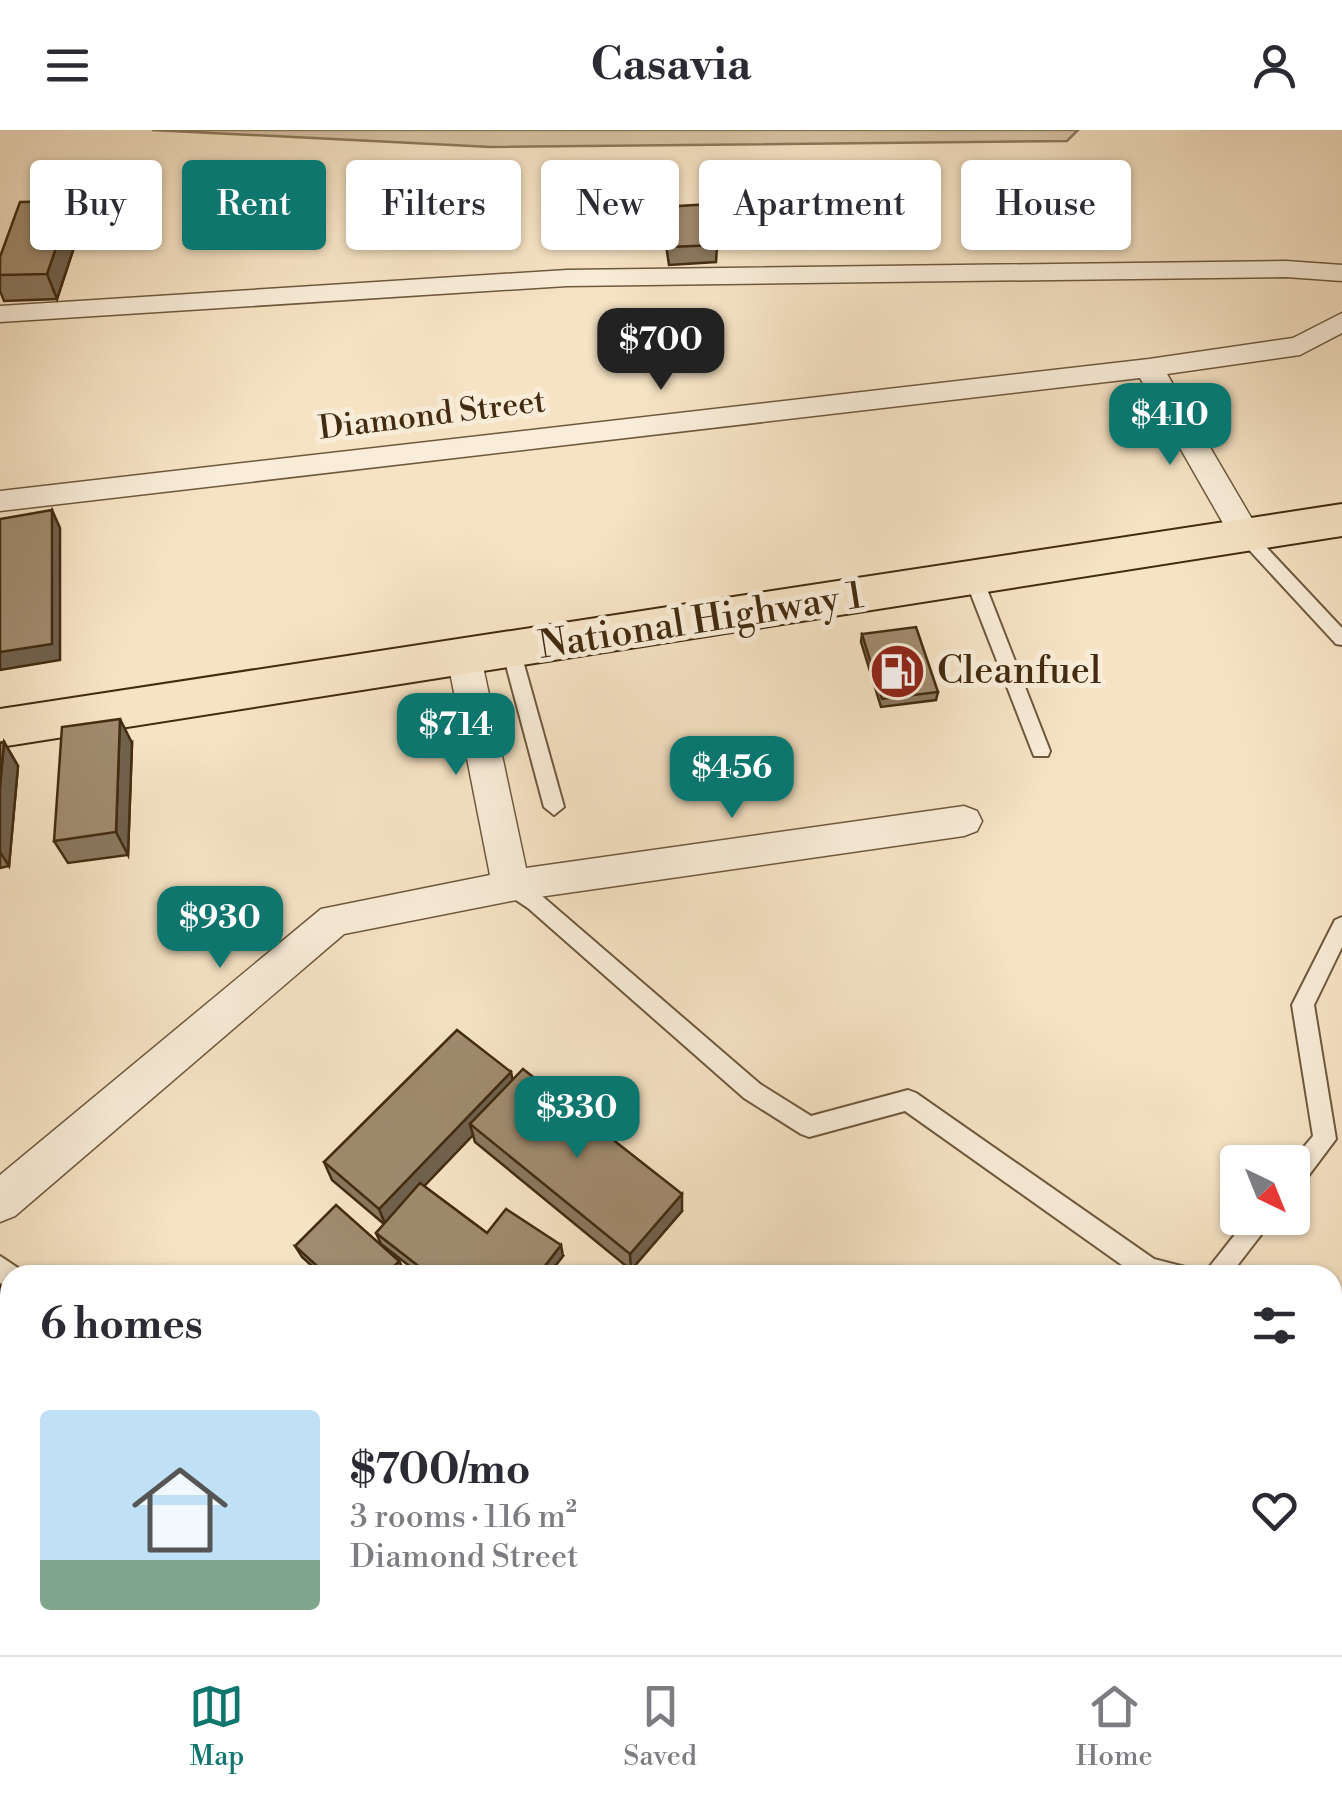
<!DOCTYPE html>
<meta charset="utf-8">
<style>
body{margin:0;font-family:"Libre Bodoni",serif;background:#f7f7f7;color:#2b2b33;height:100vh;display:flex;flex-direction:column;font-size:38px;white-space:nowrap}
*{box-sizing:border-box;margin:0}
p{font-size:32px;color:#7c7c81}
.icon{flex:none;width:55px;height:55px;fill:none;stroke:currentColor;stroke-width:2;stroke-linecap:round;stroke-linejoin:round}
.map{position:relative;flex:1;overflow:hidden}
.drawer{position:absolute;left:0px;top:1135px;width:1342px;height:390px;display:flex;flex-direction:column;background:#fff;border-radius:30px 30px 0 0;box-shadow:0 2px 8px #0004}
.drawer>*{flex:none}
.top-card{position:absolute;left:30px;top:30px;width:1282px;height:90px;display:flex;gap:20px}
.needle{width:65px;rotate:137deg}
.buttons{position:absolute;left:1220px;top:1015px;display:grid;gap:20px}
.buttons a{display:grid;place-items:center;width:90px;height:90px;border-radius:10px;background:#fff;box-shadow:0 2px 8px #0004;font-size:50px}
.price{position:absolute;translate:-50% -85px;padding:0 22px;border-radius:20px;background:#0f766e;color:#fff;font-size:32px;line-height:65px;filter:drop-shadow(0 2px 5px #0008)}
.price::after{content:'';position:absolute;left:50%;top:60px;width:30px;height:22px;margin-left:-15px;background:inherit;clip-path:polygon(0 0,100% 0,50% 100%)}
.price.on{background:#222;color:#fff}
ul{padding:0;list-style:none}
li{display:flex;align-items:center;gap:30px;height:250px;padding:0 40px}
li+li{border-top:2px solid #e1e1e2}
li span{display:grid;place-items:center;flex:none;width:280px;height:200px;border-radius:10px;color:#555}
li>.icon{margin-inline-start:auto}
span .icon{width:120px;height:120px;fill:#fffc;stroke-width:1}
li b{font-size:42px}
h2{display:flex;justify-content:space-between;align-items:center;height:120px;padding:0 40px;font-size:42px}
.chip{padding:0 35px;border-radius:10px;background:#fff;box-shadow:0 2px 8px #0004;font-size:35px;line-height:90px}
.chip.on{background:#0f766e;color:#fff}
header{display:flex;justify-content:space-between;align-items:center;height:130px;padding:0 40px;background:#fff;font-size:45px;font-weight:800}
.tab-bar{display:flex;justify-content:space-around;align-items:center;height:140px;border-top:2px solid #e1e1e2;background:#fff;font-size:28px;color:#7c7c81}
.tab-bar a{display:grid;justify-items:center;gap:5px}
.tab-bar .on{color:#0f766e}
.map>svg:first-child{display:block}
</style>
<header><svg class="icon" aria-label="menu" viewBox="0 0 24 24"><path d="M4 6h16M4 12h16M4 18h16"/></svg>Casavia<svg class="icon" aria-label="person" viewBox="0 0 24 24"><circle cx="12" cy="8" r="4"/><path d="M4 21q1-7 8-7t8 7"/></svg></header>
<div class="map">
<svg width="1342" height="1525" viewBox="0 0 1342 1525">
<rect width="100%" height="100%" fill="#f6e3c4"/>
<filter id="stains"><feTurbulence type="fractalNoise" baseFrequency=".002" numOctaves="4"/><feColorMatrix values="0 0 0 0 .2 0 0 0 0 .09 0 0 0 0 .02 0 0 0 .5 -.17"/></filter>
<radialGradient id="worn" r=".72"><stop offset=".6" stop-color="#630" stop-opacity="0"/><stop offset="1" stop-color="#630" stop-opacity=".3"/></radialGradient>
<!-- green -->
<g fill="#d7c4a5" stroke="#8c785a" stroke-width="2.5">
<polygon points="152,0 1078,0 1067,11 491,17"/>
<polygon points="1342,1348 1342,1525 1202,1525 1209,1515 1332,1515 1333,1359"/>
</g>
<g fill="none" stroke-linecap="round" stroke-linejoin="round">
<defs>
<g id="lane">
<polygon points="1246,400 1252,402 1342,498 1342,515 1336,514 1240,410 1238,406"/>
<polygon points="974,443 983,449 1050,621 1048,626 1034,626 1032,621 965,449"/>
<polygon points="511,513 520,520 564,677 554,685 544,677 502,520"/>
<polygon points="511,748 542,766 760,954 811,986 908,960 916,963 1154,1129 1185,1137 1189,1145 1136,1145 905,981 809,1007 801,1004 744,968 528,778 504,762 501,756 504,750"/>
<polygon points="1342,787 1342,817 1314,875 1336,1009 1300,1057 1292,1059 1291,1032 1313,1006 1292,875 1335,790"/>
<polygon points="1248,1088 1274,1088 1230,1145 1203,1145"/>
<polygon points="0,1126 18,1138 21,1145 10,1145 10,1157 0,1153"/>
</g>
<g id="street">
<polygon points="1286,131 1342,135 1342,151 1286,147 567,156 0,192 0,176 567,140"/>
<polygon points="1342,183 1342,203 1300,225 1167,244 1262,406 1257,414 1246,417 1235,414 1140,248 0,381 0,361 1149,229 1293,208"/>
<polygon points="464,515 476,518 481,527 526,738 964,676 977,681 982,691 977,701 964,706 511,771 344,804 15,1086 0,1092 0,1045 321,779 490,745 447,527 452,518"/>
</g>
<polygon id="highway" points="1342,374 1342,406 0,617 0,579"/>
</defs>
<!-- lane casing -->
<use href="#lane" stroke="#6f593d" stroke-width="4"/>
<!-- street casing -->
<use href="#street" stroke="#6f593d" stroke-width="3"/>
<!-- highway casing -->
<use href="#highway" stroke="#422b10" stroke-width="4"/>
<!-- lane -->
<use href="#lane" fill="#f9edd9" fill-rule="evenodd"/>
<!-- street -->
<use href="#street" fill="#f9edd9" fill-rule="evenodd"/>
<!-- highway -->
<use href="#highway" fill="#f6e3c4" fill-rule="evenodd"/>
</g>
<!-- wall -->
<g fill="#8a785f" stroke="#422b10" stroke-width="2.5">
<polygon points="663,77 717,115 716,132 669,135 663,94"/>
<polygon points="81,96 57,169 4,171 0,161 0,127"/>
<polygon points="862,504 938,562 936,570 881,577 861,512"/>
<polygon points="4,612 18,636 9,736 0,738 0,613"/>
<polygon points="132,613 128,725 68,733 54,711"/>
<polygon points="513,950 682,1081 631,1140 475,1012 473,1005 424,1056 487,1103 563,1126 548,1145 421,1145 381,1114 376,1103 384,1094 332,1050 324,1032"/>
<polygon points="295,1116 399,1131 404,1141 401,1145 322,1145 302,1127"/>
<polygon points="807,1515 1044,1515 1038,1525 810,1525 804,1519"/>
</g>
<!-- shaded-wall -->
<g fill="#70614d" stroke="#422b10" stroke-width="2.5">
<polygon points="72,71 81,96 57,169 47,144"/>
<polygon points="52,380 60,398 60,530 0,540 0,522"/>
<polygon points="120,589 132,613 128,725 116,702"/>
<polygon points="4,612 18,636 9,736 0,722 0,657"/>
<polygon points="511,942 515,961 470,994 473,1005 386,1096 379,1079"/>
<polygon points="682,1064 682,1081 631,1140 630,1124"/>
<polygon points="561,1115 563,1126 548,1145 538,1145"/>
<polygon points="399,1131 404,1141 401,1145 386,1145"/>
<polygon points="10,1181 10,1212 0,1221 0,1190"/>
</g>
<!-- building -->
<g fill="#a08b6e" stroke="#422b10" stroke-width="2.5">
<polygon points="72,71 47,144 0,145 0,127 20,72"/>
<polygon points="710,74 717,115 669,117 663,77"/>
<polygon points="52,380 52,514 0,522 0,389"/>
<polygon points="916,497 938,562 882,569 862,504"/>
<polygon points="120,589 116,702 54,711 62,597"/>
<polygon points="4,612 0,657 0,613"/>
<polygon points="457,900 511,942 379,1079 324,1032"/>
<polygon points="523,939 682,1064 630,1124 470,994"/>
<polygon points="420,1053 487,1103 506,1079 561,1115 538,1145 430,1145 376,1103"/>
<polygon points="336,1075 399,1131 386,1145 327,1145 295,1116"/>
<polygon points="0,1156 10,1167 10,1181 0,1190"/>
<polygon points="10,1243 10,1310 0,1300 0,1253"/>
<polygon points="446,1515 705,1515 718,1525 438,1525"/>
<polygon points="811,1515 1044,1515 1038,1525 822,1525"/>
</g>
<!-- icons -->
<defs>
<symbol id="fuel-disc" viewBox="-11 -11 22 22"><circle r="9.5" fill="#8f2418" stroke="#f9edd9"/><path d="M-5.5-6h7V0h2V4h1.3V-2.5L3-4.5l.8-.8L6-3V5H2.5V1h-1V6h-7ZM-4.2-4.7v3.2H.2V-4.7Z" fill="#fff"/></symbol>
</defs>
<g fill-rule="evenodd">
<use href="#fuel-disc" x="866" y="510" width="63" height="63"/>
</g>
<g text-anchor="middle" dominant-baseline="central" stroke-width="10" stroke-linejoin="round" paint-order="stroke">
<!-- far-street labels -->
<g font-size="32" fill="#422b10" stroke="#f9edd9">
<text transform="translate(432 285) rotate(-7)">Diamond Street</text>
</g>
<!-- street labels -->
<g font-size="38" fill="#422b10" stroke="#f9edd9">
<text transform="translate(701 491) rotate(-9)">National Highway 1</text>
</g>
<!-- poi labels -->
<g font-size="38" fill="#422b10" stroke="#f9edd9" text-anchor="start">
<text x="937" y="541">Cleanfuel</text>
</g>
</g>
<rect width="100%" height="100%" filter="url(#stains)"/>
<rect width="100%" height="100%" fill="url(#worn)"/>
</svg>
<div class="buttons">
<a><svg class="needle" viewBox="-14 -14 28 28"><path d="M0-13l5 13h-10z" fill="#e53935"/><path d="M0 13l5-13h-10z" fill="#7c7c81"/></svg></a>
</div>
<b class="price on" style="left:661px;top:263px">$700</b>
<b class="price" style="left:1170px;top:338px">$410</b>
<b class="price" style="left:456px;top:648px">$714</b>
<b class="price" style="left:732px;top:691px">$456</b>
<b class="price" style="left:220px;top:841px">$930</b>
<b class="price" style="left:577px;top:1031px">$330</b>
<div class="top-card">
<a class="chip">Buy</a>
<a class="chip on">Rent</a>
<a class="chip">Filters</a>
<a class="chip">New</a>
<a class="chip">Apartment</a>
<a class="chip">House</a>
</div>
<section class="drawer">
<h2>6 homes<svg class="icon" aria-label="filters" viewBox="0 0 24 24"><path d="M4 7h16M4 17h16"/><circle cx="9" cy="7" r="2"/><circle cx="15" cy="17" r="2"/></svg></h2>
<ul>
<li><span style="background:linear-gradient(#bfe0f5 75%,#7fa58c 0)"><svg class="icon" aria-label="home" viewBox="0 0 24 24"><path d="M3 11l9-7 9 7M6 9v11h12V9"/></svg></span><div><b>$700/mo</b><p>3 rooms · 116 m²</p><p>Diamond Street</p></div><svg class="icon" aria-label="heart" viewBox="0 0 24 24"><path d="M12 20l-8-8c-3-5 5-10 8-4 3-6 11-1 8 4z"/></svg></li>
</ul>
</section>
</div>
<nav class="tab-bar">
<a class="on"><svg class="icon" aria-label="map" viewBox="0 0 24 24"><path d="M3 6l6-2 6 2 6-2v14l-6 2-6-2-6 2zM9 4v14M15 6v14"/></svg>Map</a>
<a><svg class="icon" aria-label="saved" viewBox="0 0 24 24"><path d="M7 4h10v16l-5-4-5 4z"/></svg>Saved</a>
<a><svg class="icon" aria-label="home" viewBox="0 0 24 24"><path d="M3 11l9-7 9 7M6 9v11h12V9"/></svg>Home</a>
</nav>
